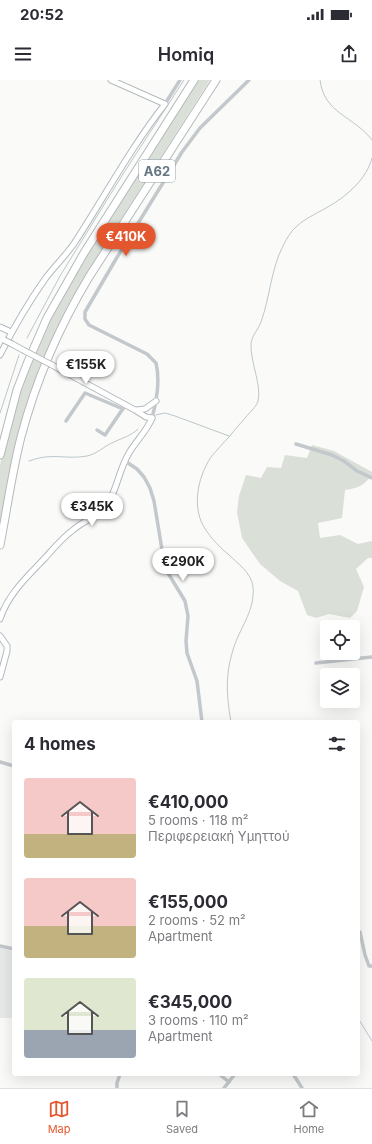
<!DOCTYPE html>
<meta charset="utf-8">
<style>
body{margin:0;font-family:Inter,sans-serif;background:#f7f7f7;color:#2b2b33;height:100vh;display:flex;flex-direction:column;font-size:15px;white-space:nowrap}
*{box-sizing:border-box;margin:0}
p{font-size:13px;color:#7c7c81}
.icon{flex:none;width:22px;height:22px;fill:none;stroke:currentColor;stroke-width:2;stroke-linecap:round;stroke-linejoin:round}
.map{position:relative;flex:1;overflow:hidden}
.panel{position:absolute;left:12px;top:640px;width:348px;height:356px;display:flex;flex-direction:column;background:#fff;border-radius:4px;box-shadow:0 4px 16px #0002}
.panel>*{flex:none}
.buttons{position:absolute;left:320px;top:540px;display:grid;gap:8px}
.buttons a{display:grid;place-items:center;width:40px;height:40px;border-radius:4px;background:#fff;box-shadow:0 4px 16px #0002;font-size:20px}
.price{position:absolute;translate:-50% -34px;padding:0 9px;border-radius:14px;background:#fff;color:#222;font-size:13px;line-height:26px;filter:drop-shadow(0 1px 2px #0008)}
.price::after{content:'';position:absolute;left:50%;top:24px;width:12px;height:9px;margin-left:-6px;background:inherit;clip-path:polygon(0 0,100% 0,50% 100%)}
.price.active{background:#e4572e;color:#fff}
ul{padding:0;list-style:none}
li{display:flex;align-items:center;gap:12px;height:100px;padding:0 12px}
li span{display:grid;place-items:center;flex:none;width:112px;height:80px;border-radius:4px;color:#555}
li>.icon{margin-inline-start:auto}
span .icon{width:48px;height:48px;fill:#fffc;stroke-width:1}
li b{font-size:17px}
h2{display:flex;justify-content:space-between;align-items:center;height:48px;padding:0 12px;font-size:17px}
.status{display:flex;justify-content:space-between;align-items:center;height:28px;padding:0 20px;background:#fff;direction:ltr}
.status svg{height:11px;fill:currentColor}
header{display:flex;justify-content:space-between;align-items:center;height:52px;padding:0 12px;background:#fff;font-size:18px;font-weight:600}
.tab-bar{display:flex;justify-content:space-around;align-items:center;height:56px;border-top:1px solid #e1e1e2;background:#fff;font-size:11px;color:#7c7c81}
.tab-bar a{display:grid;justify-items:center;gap:2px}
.tab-bar .active{color:#e4572e}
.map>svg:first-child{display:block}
</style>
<div class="status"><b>20:52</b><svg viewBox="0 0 49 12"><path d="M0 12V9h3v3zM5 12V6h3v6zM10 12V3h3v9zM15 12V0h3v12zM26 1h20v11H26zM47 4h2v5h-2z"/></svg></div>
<header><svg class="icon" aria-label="menu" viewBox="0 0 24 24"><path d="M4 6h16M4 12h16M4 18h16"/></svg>Homiq<svg class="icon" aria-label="share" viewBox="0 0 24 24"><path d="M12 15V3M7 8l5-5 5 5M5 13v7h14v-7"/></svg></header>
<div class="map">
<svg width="372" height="1008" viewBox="0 0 372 1008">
<rect width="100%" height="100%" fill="#fafaf8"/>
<!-- built -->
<polygon fill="#e8e9e9" points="0,868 14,871 14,938 0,938"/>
<!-- green -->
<g fill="#dadfd7">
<path d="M198,0H210C178,50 146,100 114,150C91,188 67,225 49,266C24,322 12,383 0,443V385L6,357L20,310L49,241L73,196Z"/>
<path d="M312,365L334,371L372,392V395C363,406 359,408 345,410L342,438L318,443L320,458L340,455L358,464L372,461V478H368L356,489L364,507L357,531L350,538L329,534L316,538L307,535L298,511L280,501L260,484L242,458L237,432L239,416L246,395L261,398L267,387L281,388L285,375L307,378Z"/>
</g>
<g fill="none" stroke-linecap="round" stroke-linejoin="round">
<!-- stream -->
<g stroke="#bbc7cb" stroke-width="1">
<path d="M320,0C324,34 354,36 372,60"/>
<polyline points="27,258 60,196 123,94 184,0"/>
<polyline points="0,333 19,275"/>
<polyline points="156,335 165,333 175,336 229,356"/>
<path d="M29,381C52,372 66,380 87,376C97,374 104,366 114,362C122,358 131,356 138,349"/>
<path d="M231,642C226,613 225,592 235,564C242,545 255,529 253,507C252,493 237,483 228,474C218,466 206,453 201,441C193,421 199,395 211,377C217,370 223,363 229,357C237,347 245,338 253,329C255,327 257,324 258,321C262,306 250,281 251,264C252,255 258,250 261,242C270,217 271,189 283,166C287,158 291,151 297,146C307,137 320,132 331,125C348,115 367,98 372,78"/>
<polyline points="358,938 372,961"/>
</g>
<defs>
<g id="secondary">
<polyline points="0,247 11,252"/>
<polyline points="12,264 23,270"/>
<path d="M0,275C13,249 28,223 45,199C55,185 68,174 77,159C106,114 132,66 165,24L111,0"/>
<polyline points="52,285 135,330 146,337 152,338"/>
<polyline points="136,330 145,329 156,321"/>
<path d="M0,539C8,514 27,497 45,478C54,468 62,458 73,450C82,442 94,438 103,429C117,414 118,391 129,373C136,361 147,351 152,338"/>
<polyline points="0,556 7,566 7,571 0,597"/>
</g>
<g id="highway">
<polyline points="0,375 17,310 27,284 47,238 84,173 194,0"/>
<path d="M0,465C7,429 12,392 21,357C36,300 59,247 89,197L216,0"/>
</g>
</defs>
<!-- secondary casing -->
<use href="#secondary" stroke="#b3babf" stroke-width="7"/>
<!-- highway casing -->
<use href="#highway" stroke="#b4b9bd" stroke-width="9"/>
<!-- street -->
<g stroke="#c3c8cc" stroke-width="3.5">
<polyline points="165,24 180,0"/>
<path d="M152,338C157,321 160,299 156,283L147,274L89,245L85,239V232L116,179L182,72L200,48L249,0"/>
<polyline points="66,341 85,313 123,329"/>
<polyline points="97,350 105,355 124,327"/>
<polyline points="296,364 332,375 344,381 357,391 372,398"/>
<polyline points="125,381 137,389 144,397 150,408 154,421 165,488 185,521 188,536 186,561 187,573 197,601 202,642"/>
<polyline points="316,583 372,577"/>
<polyline points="0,682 14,686"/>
<polyline points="360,852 365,875 369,886 372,886"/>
<polyline points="0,866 14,869"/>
<polyline points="219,994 229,1002"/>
<polyline points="293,994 302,1008"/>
<polyline points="117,1008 117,1003 120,994"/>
<polyline points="224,1008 235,994"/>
</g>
<!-- secondary -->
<use href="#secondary" stroke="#fff" stroke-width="5"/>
<!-- highway -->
<use href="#highway" stroke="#fff" stroke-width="7"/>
<defs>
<g id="secondary-bridge">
<polyline points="4,260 12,264"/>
<polyline points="23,270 52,285"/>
</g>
</defs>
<!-- secondary-bridge casing -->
<use href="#secondary-bridge" stroke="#b3babf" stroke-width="7" stroke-linecap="butt"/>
<!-- secondary-bridge -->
<use href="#secondary-bridge" stroke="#fff" stroke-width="5"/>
</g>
<g text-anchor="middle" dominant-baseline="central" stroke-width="4" stroke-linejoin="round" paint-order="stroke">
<!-- shield labels -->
<rect fill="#fff" stroke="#939fa8" stroke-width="1" x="139" y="80" width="36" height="22" rx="3"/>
<g font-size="13" font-weight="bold" fill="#657683">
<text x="157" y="91">Α62</text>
</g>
</g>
</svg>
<div class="buttons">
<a><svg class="icon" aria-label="locate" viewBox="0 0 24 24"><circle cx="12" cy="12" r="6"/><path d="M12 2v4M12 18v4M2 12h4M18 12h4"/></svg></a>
<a><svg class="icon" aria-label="layers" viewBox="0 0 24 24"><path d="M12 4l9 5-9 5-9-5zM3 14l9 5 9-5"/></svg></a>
</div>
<b class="price active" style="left:126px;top:177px">€410K</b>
<b class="price" style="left:86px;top:305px">€155K</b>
<b class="price" style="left:92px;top:447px">€345K</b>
<b class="price" style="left:183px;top:502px">€290K</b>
<section class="panel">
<h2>4 homes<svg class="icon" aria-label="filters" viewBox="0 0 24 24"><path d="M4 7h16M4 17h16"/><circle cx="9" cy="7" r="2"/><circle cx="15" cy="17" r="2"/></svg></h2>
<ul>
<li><span style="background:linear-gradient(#f6c9c9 70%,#c2b280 0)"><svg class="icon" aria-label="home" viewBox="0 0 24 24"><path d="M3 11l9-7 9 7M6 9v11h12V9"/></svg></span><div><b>€410,000</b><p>5 rooms · 118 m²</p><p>Περιφερειακή Υμηττού</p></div></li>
<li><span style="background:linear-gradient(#f6c9c9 60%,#c2b280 0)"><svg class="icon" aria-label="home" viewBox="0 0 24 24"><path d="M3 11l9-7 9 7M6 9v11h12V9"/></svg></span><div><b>€155,000</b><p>2 rooms · 52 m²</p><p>Apartment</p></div></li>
<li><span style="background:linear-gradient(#dfe7d0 65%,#9aa5b1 0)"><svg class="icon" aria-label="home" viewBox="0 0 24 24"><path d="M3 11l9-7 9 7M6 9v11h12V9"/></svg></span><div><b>€345,000</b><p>3 rooms · 110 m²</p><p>Apartment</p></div></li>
</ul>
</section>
</div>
<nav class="tab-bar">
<a class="active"><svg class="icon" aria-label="map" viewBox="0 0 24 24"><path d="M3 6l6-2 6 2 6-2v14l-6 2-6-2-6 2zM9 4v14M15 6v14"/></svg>Map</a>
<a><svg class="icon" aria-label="saved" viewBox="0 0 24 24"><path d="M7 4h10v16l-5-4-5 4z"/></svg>Saved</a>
<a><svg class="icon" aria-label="home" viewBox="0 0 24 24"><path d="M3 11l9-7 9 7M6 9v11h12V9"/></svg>Home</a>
</nav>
